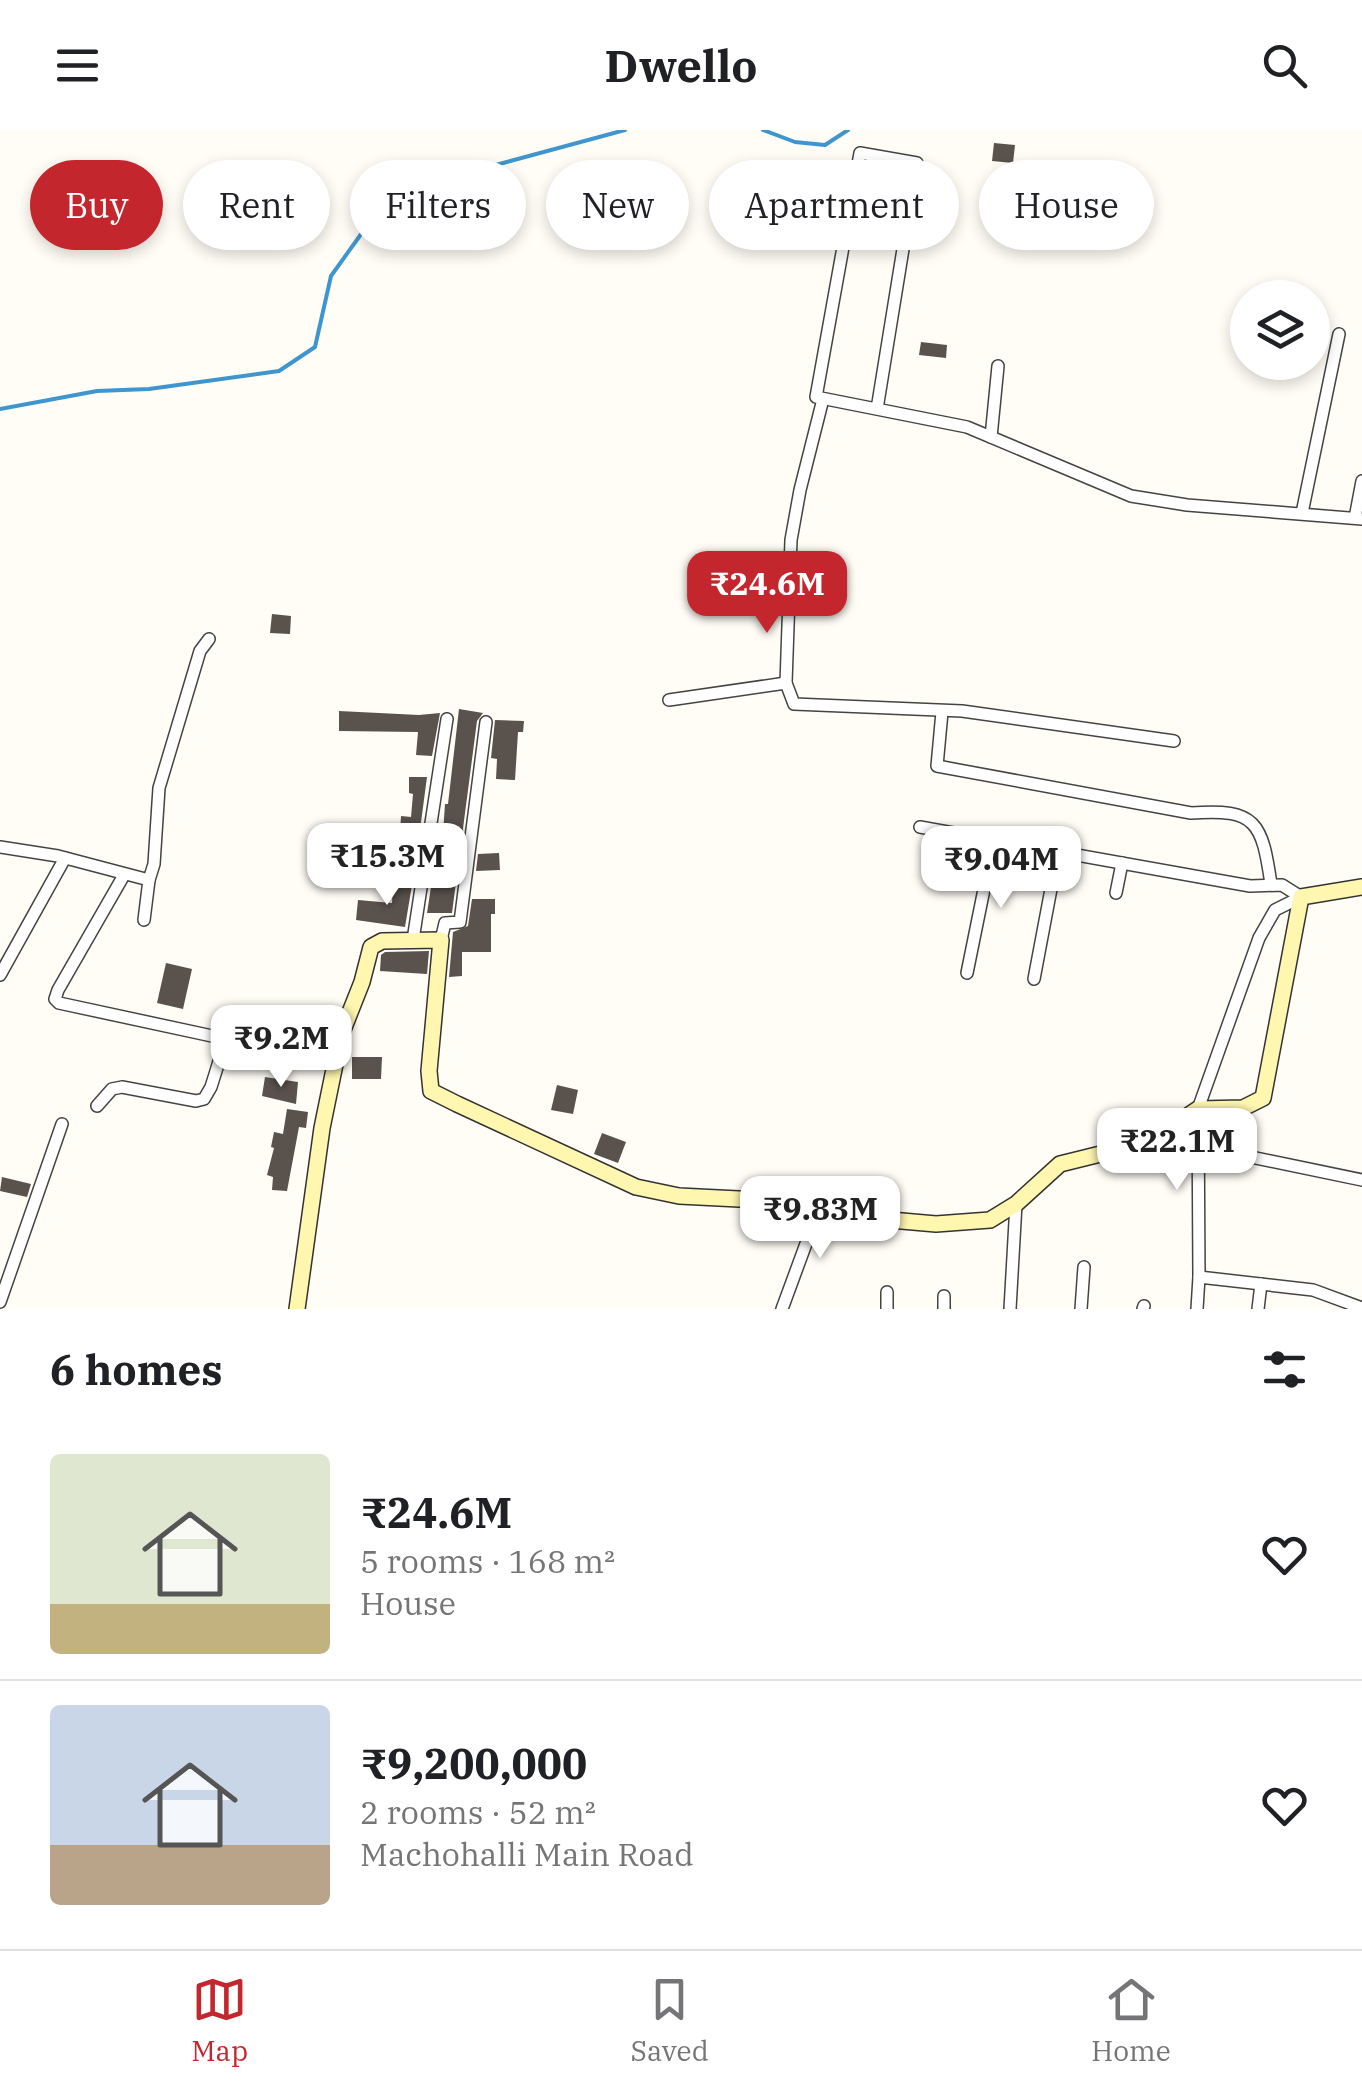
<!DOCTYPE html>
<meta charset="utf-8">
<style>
body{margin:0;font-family:"IBM Plex Serif",serif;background:#f2f2f2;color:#202124;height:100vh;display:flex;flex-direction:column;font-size:38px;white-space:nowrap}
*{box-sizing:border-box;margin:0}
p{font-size:32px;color:#757577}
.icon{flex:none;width:55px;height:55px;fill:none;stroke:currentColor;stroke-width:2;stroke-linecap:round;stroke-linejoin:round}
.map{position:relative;height:1179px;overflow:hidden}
.side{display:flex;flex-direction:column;background:#fff;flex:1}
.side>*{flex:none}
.banner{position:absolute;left:30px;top:30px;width:1302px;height:90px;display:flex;gap:20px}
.fabs{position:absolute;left:1230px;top:150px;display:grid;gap:20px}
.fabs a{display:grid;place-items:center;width:100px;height:100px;border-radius:50%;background:#fff;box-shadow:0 5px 15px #0003;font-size:50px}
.price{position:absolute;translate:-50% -85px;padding:0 22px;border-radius:20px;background:#fff;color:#222;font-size:32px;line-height:65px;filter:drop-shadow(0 2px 5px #0008)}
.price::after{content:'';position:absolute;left:50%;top:60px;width:30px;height:22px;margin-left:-15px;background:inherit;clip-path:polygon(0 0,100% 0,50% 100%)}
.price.current{background:#c4262e;color:#fff}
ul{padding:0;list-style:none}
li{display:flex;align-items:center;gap:30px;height:250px;padding:0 50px}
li+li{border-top:2px solid #e0e0e0}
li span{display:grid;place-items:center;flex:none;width:280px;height:200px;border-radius:10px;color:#555}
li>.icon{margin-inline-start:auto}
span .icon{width:120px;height:120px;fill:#fffc;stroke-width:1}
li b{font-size:42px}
h2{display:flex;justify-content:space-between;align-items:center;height:120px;padding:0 50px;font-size:42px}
.tag{padding:0 35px;border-radius:45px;background:#fff;box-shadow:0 5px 15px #0003;font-size:35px;line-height:90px}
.tag.current{background:#c4262e;color:#fff}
header{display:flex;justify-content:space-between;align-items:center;height:130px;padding:0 50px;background:#fff;font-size:45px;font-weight:700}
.dock{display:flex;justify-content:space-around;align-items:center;height:140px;border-top:2px solid #e0e0e0;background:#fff;font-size:28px;color:#757577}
.dock a{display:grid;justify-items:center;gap:5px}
.dock .current{color:#c4262e}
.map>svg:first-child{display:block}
</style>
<header><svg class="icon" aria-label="menu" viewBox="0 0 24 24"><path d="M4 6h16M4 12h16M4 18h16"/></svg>Dwello<svg class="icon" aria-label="search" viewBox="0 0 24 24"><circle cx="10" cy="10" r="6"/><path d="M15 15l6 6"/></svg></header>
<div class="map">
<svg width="1362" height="1179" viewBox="0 0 1362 1179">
<rect width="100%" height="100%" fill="#fffdf5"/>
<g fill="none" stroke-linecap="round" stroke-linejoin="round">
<!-- stream -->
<g stroke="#3f96cf" stroke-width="4">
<polyline points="763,0 795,12 825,15 848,0"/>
<polyline points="0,279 97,261 149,259 279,241 315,217 331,146 364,100 414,57 625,0"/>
</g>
</g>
<!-- building -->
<g fill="#5a524d">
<polygon points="994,13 1015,15 1013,33 992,31"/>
<polygon points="860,78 879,81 877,97 857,94"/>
<polygon points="921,212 947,215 946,228 919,225"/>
<polygon points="272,484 291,486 290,504 270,503"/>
<polygon points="459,579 483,583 477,591 452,783 427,783 431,757 434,757 435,747 440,747 445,674 448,674"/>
<polygon points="339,581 419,585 440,583 432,626 416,625 418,602 339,601"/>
<polygon points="495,590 524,591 523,602 518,602 515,650 496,649 497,629 491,628"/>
<polygon points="409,647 427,647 416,730 405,729 408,704 400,703 401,686 411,687 413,664 409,663"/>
<polygon points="499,723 500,740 476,741 478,724"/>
<polygon points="393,753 412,755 405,797 356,790 358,770 392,773"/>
<polygon points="472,769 495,769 495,784 491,784 491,822 462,822 462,846 449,847 453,802 468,796"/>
<polygon points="429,821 427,844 380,841 381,825 385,822"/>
<polygon points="166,833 192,839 183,879 157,873"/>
<polygon points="352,927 382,927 381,949 352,949"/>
<polygon points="265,947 298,952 296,974 262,966"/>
<polygon points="557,955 578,960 573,984 551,980"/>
<polygon points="287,979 308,982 306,998 299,997 287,1061 272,1060 273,1047 267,1045 274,1018 271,1017 274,1002 283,1004"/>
<polygon points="602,1003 626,1012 618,1033 594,1024"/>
<polygon points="2,1047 31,1054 27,1067 0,1061"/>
</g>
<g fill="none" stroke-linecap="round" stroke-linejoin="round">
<defs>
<g id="street">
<polyline points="823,269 800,360 791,410 786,553 794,574 962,581 1174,611"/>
<polyline points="877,279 917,33 860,23 816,267 967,297 1131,366 1187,375 1362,389"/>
<polyline points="991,307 998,236"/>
<polyline points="1302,383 1339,204"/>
<polyline points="1355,388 1362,351"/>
<polyline points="669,570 786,553"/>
<path d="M942,582L937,636L1191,683C1257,678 1262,693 1271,754"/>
<polyline points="920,697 1250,756 1282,755 1301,767"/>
<polyline points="0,717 58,726 149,750 154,734 159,658 200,521 209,509"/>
<polyline points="124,745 58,860 55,869 59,873 226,909 336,928"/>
<polyline points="1116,763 1122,733"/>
<polyline points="144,790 149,750"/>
<polyline points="413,810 447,589"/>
<polyline points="441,810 445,793 460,792 486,592"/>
<polyline points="967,843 994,710"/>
<polyline points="0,845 65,728"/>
<polyline points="1034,849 1058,722"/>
<polyline points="97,976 112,959 122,957 196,971 204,969 211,957 226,909"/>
<polyline points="1198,1016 1362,1050"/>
<polyline points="1199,1147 1198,979 1259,808 1275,780 1301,767"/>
<polyline points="944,1166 944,1179"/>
<polyline points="0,1172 62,994"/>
<polyline points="782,1179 821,1073"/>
<polyline points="887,1179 887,1162"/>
<polyline points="1010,1179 1016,1074"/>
<polyline points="1081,1179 1084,1137"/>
<polyline points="1143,1179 1144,1176"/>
<polyline points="1197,1179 1199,1147 1313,1160 1362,1178"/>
<polyline points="1258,1179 1261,1154"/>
</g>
<polyline id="secondary" points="297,1179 322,998 341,905 362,852 371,817 382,811 441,810 429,941 431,961 457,974 636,1057 679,1066 821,1073 879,1089 936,1094 990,1090 1016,1074 1060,1034 1149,1012 1198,979 1243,978 1263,968 1301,767 1362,757"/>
</defs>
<!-- street casing -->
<use href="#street" stroke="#444" stroke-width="14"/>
<!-- secondary casing -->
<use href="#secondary" stroke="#333" stroke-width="18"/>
<!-- street -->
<use href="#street" stroke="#fff" stroke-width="11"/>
<!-- secondary -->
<use href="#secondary" stroke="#fff6b0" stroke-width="15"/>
</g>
</svg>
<div class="fabs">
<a><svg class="icon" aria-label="layers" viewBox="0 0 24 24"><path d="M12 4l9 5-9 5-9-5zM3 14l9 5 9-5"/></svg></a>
</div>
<b class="price current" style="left:767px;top:506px">₹24.6M</b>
<b class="price" style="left:387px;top:778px">₹15.3M</b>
<b class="price" style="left:1001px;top:781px">₹9.04M</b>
<b class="price" style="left:281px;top:960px">₹9.2M</b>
<b class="price" style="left:1177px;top:1063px">₹22.1M</b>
<b class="price" style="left:820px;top:1131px">₹9.83M</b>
<div class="banner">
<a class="tag current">Buy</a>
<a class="tag">Rent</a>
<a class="tag">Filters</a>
<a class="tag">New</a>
<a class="tag">Apartment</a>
<a class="tag">House</a>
</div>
</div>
<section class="side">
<h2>6 homes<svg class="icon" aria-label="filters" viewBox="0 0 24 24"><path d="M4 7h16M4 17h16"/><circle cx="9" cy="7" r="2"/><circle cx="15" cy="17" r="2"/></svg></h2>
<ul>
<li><span style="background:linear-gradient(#dfe7d0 75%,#c2b280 0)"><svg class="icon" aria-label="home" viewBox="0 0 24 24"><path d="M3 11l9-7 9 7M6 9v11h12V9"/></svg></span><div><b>₹24.6M</b><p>5 rooms · 168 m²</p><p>House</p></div><svg class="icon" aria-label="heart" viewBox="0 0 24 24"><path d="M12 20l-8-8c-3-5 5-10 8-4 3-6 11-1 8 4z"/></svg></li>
<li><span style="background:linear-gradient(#c9d6e8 70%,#b9a48a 0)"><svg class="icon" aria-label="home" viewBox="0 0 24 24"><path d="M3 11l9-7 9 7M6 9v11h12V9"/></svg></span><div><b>₹9,200,000</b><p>2 rooms · 52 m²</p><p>Machohalli Main Road</p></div><svg class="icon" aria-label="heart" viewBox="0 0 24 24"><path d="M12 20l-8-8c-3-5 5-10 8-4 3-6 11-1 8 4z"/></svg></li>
</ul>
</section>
<nav class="dock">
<a class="current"><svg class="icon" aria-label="map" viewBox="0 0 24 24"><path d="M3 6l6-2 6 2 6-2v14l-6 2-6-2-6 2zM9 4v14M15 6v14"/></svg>Map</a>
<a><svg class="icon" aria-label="saved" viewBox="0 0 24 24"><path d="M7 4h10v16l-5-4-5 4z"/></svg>Saved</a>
<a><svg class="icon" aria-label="home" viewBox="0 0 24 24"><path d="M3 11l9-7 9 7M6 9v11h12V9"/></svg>Home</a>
</nav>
